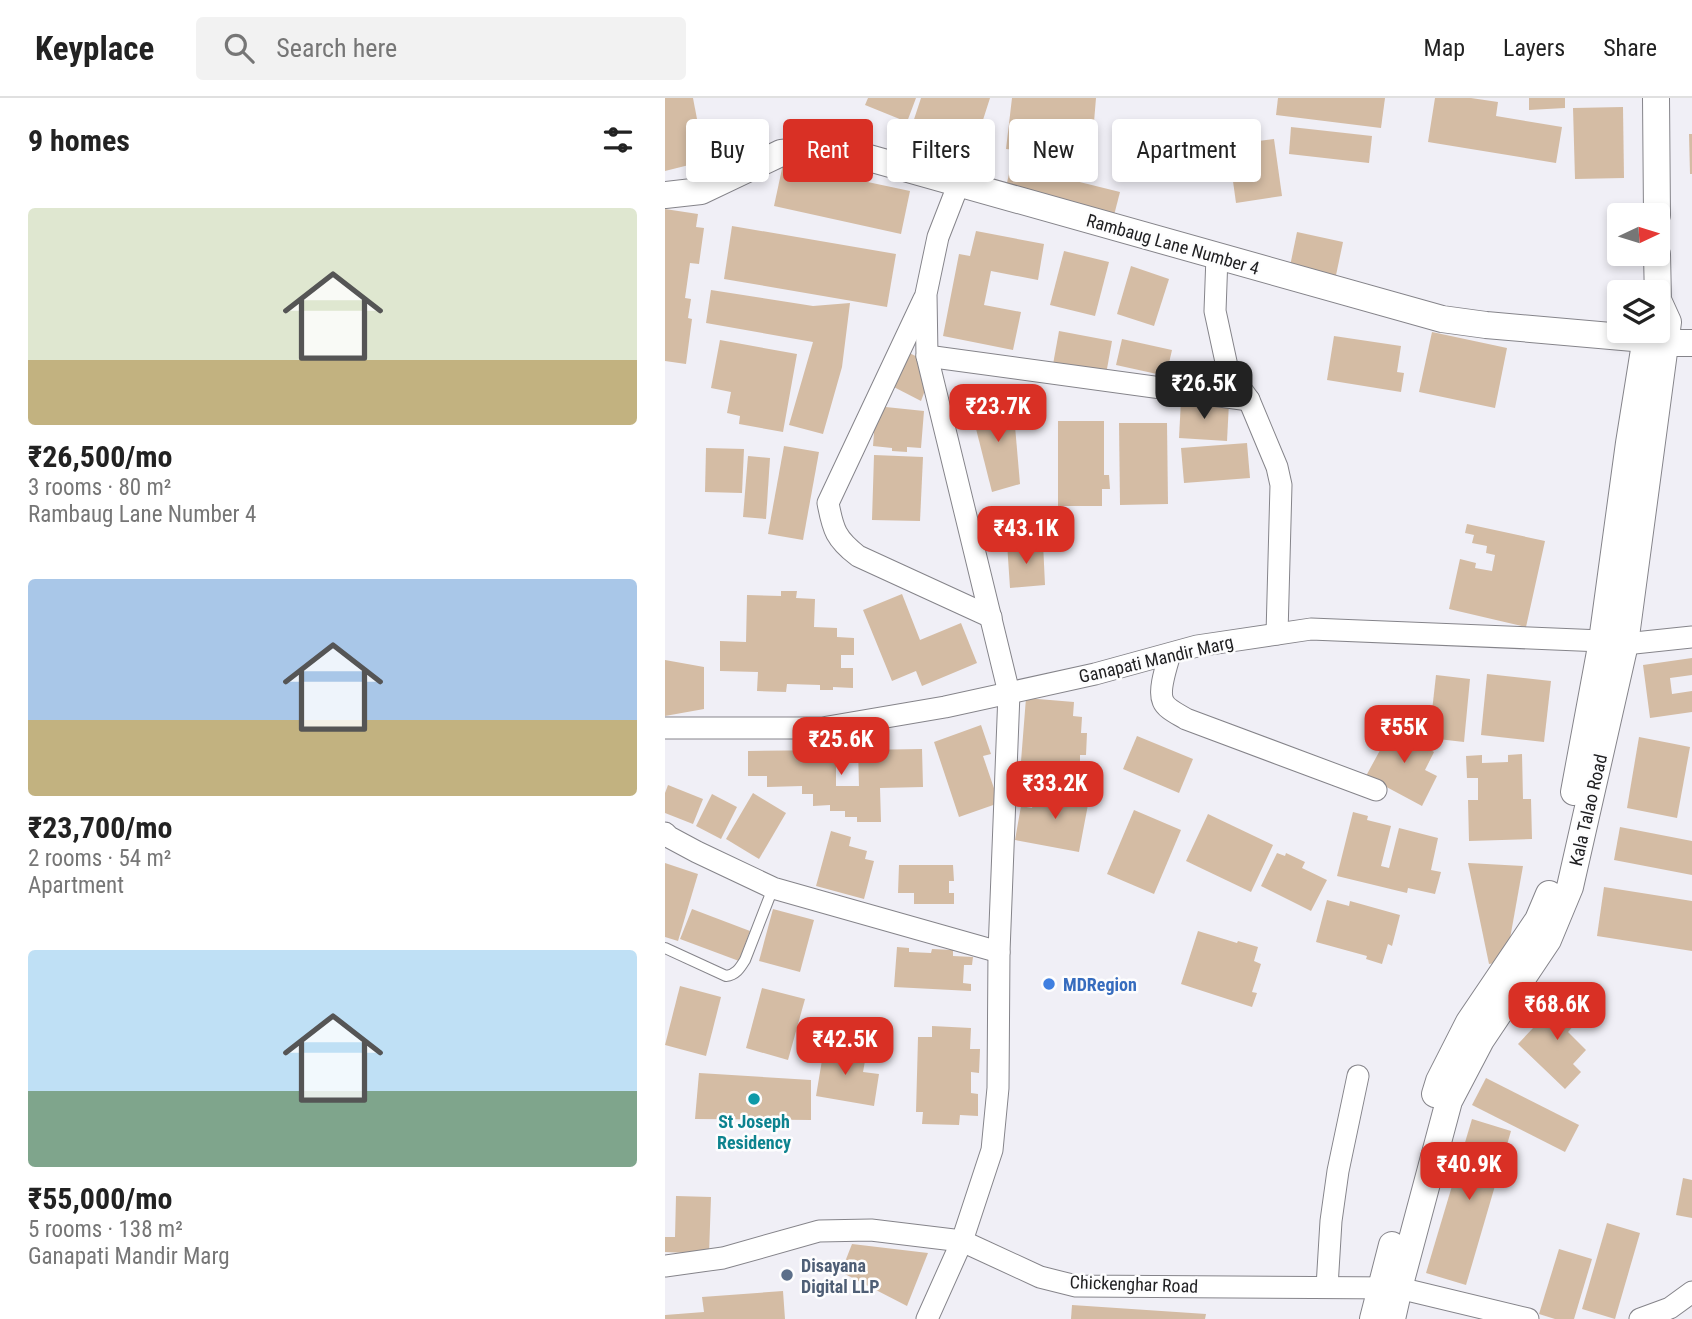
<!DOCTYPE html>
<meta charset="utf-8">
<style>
body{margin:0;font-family:"Roboto Condensed",sans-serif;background:#f2f2f2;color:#222;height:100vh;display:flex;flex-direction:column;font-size:26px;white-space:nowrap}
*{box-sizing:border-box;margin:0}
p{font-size:23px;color:#767676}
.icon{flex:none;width:38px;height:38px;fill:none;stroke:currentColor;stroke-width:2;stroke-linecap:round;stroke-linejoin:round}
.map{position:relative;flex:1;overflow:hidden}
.drawer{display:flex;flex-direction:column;background:#fff;width:665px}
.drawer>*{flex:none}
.banner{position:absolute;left:21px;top:21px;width:665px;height:63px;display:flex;gap:14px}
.needle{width:46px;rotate:86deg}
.tools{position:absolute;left:942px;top:105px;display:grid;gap:14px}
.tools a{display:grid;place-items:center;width:63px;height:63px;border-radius:7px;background:#fff;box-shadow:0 4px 10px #0003;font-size:35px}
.price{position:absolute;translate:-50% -60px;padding:0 16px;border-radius:14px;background:#d93025;color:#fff;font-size:23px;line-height:46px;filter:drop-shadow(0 2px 4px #0008)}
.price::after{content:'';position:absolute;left:50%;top:42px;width:21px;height:16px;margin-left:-10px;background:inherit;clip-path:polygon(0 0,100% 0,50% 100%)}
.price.current{background:#222;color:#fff}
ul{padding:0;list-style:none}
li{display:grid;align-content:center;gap:14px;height:371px;padding:0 28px}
li span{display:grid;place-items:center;height:217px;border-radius:7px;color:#555}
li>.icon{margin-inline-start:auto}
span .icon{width:126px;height:126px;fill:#fffc;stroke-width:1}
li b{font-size:30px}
h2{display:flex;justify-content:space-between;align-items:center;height:84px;padding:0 28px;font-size:30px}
.pill{padding:0 24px;border-radius:7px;background:#fff;box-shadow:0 4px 10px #0003;font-size:24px;line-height:63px}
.pill.current{background:#d93025;color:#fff}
header{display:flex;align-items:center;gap:42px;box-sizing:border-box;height:98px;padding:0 35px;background:#fff;border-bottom:2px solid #e0e0e0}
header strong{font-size:33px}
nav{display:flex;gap:38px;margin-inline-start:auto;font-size:24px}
.search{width:490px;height:63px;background:#f2f2f2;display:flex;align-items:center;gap:18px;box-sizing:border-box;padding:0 24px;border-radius:7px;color:#767676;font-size:26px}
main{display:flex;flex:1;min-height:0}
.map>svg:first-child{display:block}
</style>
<header>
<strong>Keyplace</strong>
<div class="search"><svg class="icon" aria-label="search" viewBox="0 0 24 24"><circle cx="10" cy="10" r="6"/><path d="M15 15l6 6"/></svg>Search here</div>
<nav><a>Map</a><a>Layers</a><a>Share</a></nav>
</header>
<main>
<section class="drawer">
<h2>9 homes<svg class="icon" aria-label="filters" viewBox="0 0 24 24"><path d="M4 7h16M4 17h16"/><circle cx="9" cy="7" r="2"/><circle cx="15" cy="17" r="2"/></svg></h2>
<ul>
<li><span style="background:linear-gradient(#dfe7d0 70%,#c2b280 0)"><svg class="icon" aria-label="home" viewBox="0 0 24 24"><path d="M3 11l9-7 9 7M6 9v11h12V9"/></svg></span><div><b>₹26,500/mo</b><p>3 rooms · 80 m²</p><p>Rambaug Lane Number 4</p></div></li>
<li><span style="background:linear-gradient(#a9c7e8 65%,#c2b280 0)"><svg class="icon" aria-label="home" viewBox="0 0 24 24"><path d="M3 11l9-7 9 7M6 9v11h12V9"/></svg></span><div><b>₹23,700/mo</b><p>2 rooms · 54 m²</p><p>Apartment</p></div></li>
<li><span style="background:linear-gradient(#bfe0f5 65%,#7fa58c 0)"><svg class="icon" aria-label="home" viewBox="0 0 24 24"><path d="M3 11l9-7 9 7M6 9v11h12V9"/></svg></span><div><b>₹55,000/mo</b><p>5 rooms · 138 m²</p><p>Ganapati Mandir Marg</p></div></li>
</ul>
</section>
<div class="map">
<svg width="1027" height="1221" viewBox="0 0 1027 1221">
<rect width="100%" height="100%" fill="#f0eff6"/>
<!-- building -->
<g fill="#d4bca4">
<polygon points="0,0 28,0 40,63 0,73"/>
<polygon points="203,0 251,0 242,24 200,7"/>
<polygon points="256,0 325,0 309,50 319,54 308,85 236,61"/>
<polygon points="347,0 431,0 428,36 431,36 429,60 341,51"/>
<polygon points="613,0 720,0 716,30 611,17"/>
<polygon points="770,0 806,0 833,4 831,18 897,29 891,65 763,44"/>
<polygon points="864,0 900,0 900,10 864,12"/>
<polygon points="958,9 959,80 910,81 908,10"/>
<polygon points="626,29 707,38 704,65 624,56"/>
<polygon points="1024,36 1027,36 1027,76 1025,76"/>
<polygon points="609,41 617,98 571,105 563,47"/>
<polygon points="118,66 245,93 236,136 109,108"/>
<polygon points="346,67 455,94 447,125 339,98"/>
<polygon points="0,111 33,116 31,129 39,130 34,166 25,165 20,200 26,201 23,220 27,221 21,266 0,263"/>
<polygon points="67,128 231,156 222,209 59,181"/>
<polygon points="311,133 379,146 373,182 326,173 319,207 356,214 348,252 278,238 294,156 305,158"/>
<polygon points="632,134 678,144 670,182 624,173"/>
<polygon points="399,153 444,164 430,218 385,207"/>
<polygon points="466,168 504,181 489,228 452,216"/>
<polygon points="46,192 148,208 185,205 177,269 158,336 124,327 148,244 41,225"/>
<polygon points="394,233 447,243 440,282 387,272"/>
<polygon points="767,234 842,250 830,310 754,294"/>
<polygon points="669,238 736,248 732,274 739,275 736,294 662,282"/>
<polygon points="457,241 507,252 501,278 451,267"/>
<polygon points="55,242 132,256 118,334 74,326 75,318 62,315 66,294 46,290"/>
<polygon points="240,253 259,262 262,287 256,303 223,286"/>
<polygon points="516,302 564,305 562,343 514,340"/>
<polygon points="348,305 355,386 327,394 306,311"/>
<polygon points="211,308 259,313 256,350 242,349 242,354 227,353 227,350 208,348"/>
<polygon points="393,323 439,323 439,377 444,377 445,391 437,391 437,408 393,408"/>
<polygon points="454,325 502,325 503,406 455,407"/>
<polygon points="582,345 585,380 519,385 516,350"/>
<polygon points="119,348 154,354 138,442 103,436"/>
<polygon points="41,350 79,351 77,395 40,394"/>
<polygon points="209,357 258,359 255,423 207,422"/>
<polygon points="83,358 105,360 101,421 78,419"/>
<polygon points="802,426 880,443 861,529 784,511 795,461 811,465 810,470 827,473 830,457 821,455 822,448 807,445 809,437 800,435"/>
<polygon points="350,444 350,451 361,450 361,447 378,445 380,487 345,490 342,445"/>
<polygon points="116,493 132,493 131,500 150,501 149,529 172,530 172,539 189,540 189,557 176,557 176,570 188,570 188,590 168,589 168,592 155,592 155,587 122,586 121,594 92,593 93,574 55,573 55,543 81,544 82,497 116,498"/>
<polygon points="237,496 255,542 296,525 312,565 257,588 251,573 227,583 198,512"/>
<polygon points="1027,560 1027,577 1005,580 1007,596 1027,593 1027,614 985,620 978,567"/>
<polygon points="0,562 39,569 39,611 0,618"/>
<polygon points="822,576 886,583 879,644 816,637"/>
<polygon points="771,577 805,581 799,644 764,640"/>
<polygon points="361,600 409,604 408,618 417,619 416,635 422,635 421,657 415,657 415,665 409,664 408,679 355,676"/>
<polygon points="732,621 751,631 746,641 769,654 760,672 772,678 757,708 701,678"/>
<polygon points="316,627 326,656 318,658 334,705 294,719 269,644"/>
<polygon points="472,638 528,661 514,695 458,671"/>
<polygon points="974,639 1025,649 1012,720 962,710"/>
<polygon points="257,651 258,689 215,690 216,724 192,724 192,719 180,719 180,713 165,713 165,707 148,708 148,696 137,696 137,688 102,689 102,678 83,678 83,653 171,652 171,688 194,688 193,652"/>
<polygon points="857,656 858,701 866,701 867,741 804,743 803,702 813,702 813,680 802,680 801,658 817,657 817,665 843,664 843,657"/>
<polygon points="3,687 38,701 28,726 0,715 0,695"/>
<polygon points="398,692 425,696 414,754 350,742 356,708 367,710 369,700 379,702 380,696 397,700"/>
<polygon points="88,695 121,715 94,761 61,741"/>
<polygon points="47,696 72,709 56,741 31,728"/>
<polygon points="469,712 516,732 489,796 442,776"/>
<polygon points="688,714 703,718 702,722 726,728 716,768 724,770 734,730 773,740 766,772 776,774 770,796 743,790 742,795 672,778"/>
<polygon points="543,716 608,747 586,794 521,763"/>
<polygon points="955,729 1027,743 1027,777 949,762"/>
<polygon points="166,733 186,739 184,748 202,753 200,761 209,763 199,801 151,788"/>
<polygon points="612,755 620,758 621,755 640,764 637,770 662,782 646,813 596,788"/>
<polygon points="0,765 33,776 13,843 0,839"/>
<polygon points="803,765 858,768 841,863 824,866"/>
<polygon points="234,767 288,767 289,783 284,783 284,795 289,795 289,806 249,806 249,795 233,795"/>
<polygon points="939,789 1027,803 1027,853 932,838"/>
<polygon points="662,802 684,808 685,803 735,817 727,848 723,846 717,866 701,861 702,858 651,844"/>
<polygon points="27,811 85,833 74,863 15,841"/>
<polygon points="108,811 149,822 135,874 94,863"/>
<polygon points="533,833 572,845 573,843 593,849 589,863 596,866 587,894 592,895 587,909 516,886"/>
<polygon points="232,849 244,850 244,854 266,855 267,851 288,852 288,858 308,859 307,867 299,867 298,885 306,886 306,893 229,889"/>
<polygon points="15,888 56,899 41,958 0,947"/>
<polygon points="97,890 140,901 123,962 81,950"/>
<polygon points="900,896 920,915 903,934 921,952 908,966 916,974 900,991 853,946"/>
<polygon points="267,928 306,930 305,951 315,951 314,975 306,974 306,995 313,996 313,1018 295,1017 294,1027 257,1026 258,1014 251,1014 253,939 267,939"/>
<polygon points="161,938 179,941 176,959 200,963 198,974 214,976 209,1008 151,998"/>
<polygon points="34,975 146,982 146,1022 30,1021"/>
<polygon points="821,980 914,1027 900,1054 807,1007"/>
<polygon points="807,1021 846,1033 801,1187 761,1175"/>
<polygon points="1018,1080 1027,1082 1027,1120 1011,1117"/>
<polygon points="11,1098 46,1099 44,1156 0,1154 0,1139 10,1139"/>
<polygon points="942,1125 975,1135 950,1221 917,1211"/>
<polygon points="187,1146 263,1155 242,1208 176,1174"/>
<polygon points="894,1151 927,1161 909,1221 890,1221 874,1216"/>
<polygon points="118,1193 120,1221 0,1221 0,1217 39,1214 37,1199"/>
<polygon points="407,1207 541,1216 540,1221 406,1221"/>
</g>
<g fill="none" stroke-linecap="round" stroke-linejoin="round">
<defs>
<path id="service" d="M0,850L61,878C71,877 75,870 80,862L108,790"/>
<g id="minor">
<polyline points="552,158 550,213 563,273 584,302 612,369 616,387 612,536"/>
<path d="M259,201L163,405C168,432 171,441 193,458L326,519"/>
<polyline points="262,258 584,302"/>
<path d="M505,556C502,567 493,592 498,603C501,611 513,616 521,621L711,692"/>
<polyline points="0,630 157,630 280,609 430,576 532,548 646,531 937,543 960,546 1027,539"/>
<polyline points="0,735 4,739 32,754 108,790 334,854"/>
<polyline points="0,1168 58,1160 154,1133 206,1132 297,1143 375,1179 411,1188 734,1190 863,1221"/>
<polyline points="662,1189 666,1123 673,1073 693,978"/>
<polyline points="262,1221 297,1143 327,1052 333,990 334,854 344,595 262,258 261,196 273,139 294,85"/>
<polyline points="975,1221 1005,1210 1027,1194"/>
</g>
<g id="tertiary">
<polyline points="991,0 992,117"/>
<polyline points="0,97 36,93 116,55 153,51 179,53 777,221 821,227 980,241 1000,245 1027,245"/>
<polyline points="909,694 937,543 964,345 982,233"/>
<polyline points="770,996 774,983 804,924 873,822 884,796"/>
<polyline points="708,1221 727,1147"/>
<polyline points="727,1221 734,1190 784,1003 816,942 883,842 905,789 960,546 1003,224 993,202 992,156"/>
</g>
</defs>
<!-- service casing -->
<use href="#service" stroke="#85848a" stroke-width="12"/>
<!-- minor casing -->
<use href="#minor" stroke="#85848a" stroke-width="23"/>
<!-- tertiary casing -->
<use href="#tertiary" stroke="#85848a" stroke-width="28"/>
<!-- service -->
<use href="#service" stroke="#fff" stroke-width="10"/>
<!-- minor -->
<use href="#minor" stroke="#fff" stroke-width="21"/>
<!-- tertiary -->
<use href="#tertiary" stroke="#fff" stroke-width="26"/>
</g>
<!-- markers -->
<circle fill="#3f7fe0" stroke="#fdfdfe" stroke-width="2.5" cx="384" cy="886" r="7"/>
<circle fill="#0f9aa8" stroke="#fdfdfe" stroke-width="2.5" cx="89" cy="1001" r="7"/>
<circle fill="#5c6f8a" stroke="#fdfdfe" stroke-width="2.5" cx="122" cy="1177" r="7"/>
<g text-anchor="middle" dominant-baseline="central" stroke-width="5" stroke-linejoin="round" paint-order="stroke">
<!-- street labels -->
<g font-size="18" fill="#1f1f21" stroke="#fdfdfe">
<text transform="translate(508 146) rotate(16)">Rambaug Lane Number 4</text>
<text transform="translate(491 561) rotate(-13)">Ganapati Mandir Marg</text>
<text transform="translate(923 712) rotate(-77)">Kala Talao Road</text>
<text transform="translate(469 1186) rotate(2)">Chickenghar Road</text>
</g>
<!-- shop labels -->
<g font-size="18" font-weight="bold" fill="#366cbe" stroke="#fdfdfe" text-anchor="start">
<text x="398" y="886">MDRegion</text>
</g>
<!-- culture labels -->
<g font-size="18" font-weight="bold" fill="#0d838f" stroke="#fdfdfe">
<text x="89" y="1023">St Joseph<tspan x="89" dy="21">Residency</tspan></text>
</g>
<!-- service labels -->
<g font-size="18" font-weight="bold" fill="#4e5e75" stroke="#fdfdfe" text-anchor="start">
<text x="136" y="1167">Disayana<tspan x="136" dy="21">Digital LLP</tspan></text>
</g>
</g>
</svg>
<div class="tools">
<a><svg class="needle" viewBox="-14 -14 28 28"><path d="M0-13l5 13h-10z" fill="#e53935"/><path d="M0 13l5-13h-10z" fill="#767676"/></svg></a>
<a><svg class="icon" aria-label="layers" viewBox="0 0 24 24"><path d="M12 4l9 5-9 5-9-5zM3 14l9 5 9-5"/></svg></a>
</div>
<b class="price current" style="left:539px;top:323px">₹26.5K</b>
<b class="price" style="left:333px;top:346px">₹23.7K</b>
<b class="price" style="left:361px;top:468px">₹43.1K</b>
<b class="price" style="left:739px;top:667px">₹55K</b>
<b class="price" style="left:176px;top:679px">₹25.6K</b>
<b class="price" style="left:390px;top:723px">₹33.2K</b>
<b class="price" style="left:892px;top:944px">₹68.6K</b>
<b class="price" style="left:180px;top:979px">₹42.5K</b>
<b class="price" style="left:804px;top:1104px">₹40.9K</b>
<div class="banner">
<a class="pill">Buy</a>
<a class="pill current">Rent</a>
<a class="pill">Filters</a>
<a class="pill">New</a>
<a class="pill">Apartment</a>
</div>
</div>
</main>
